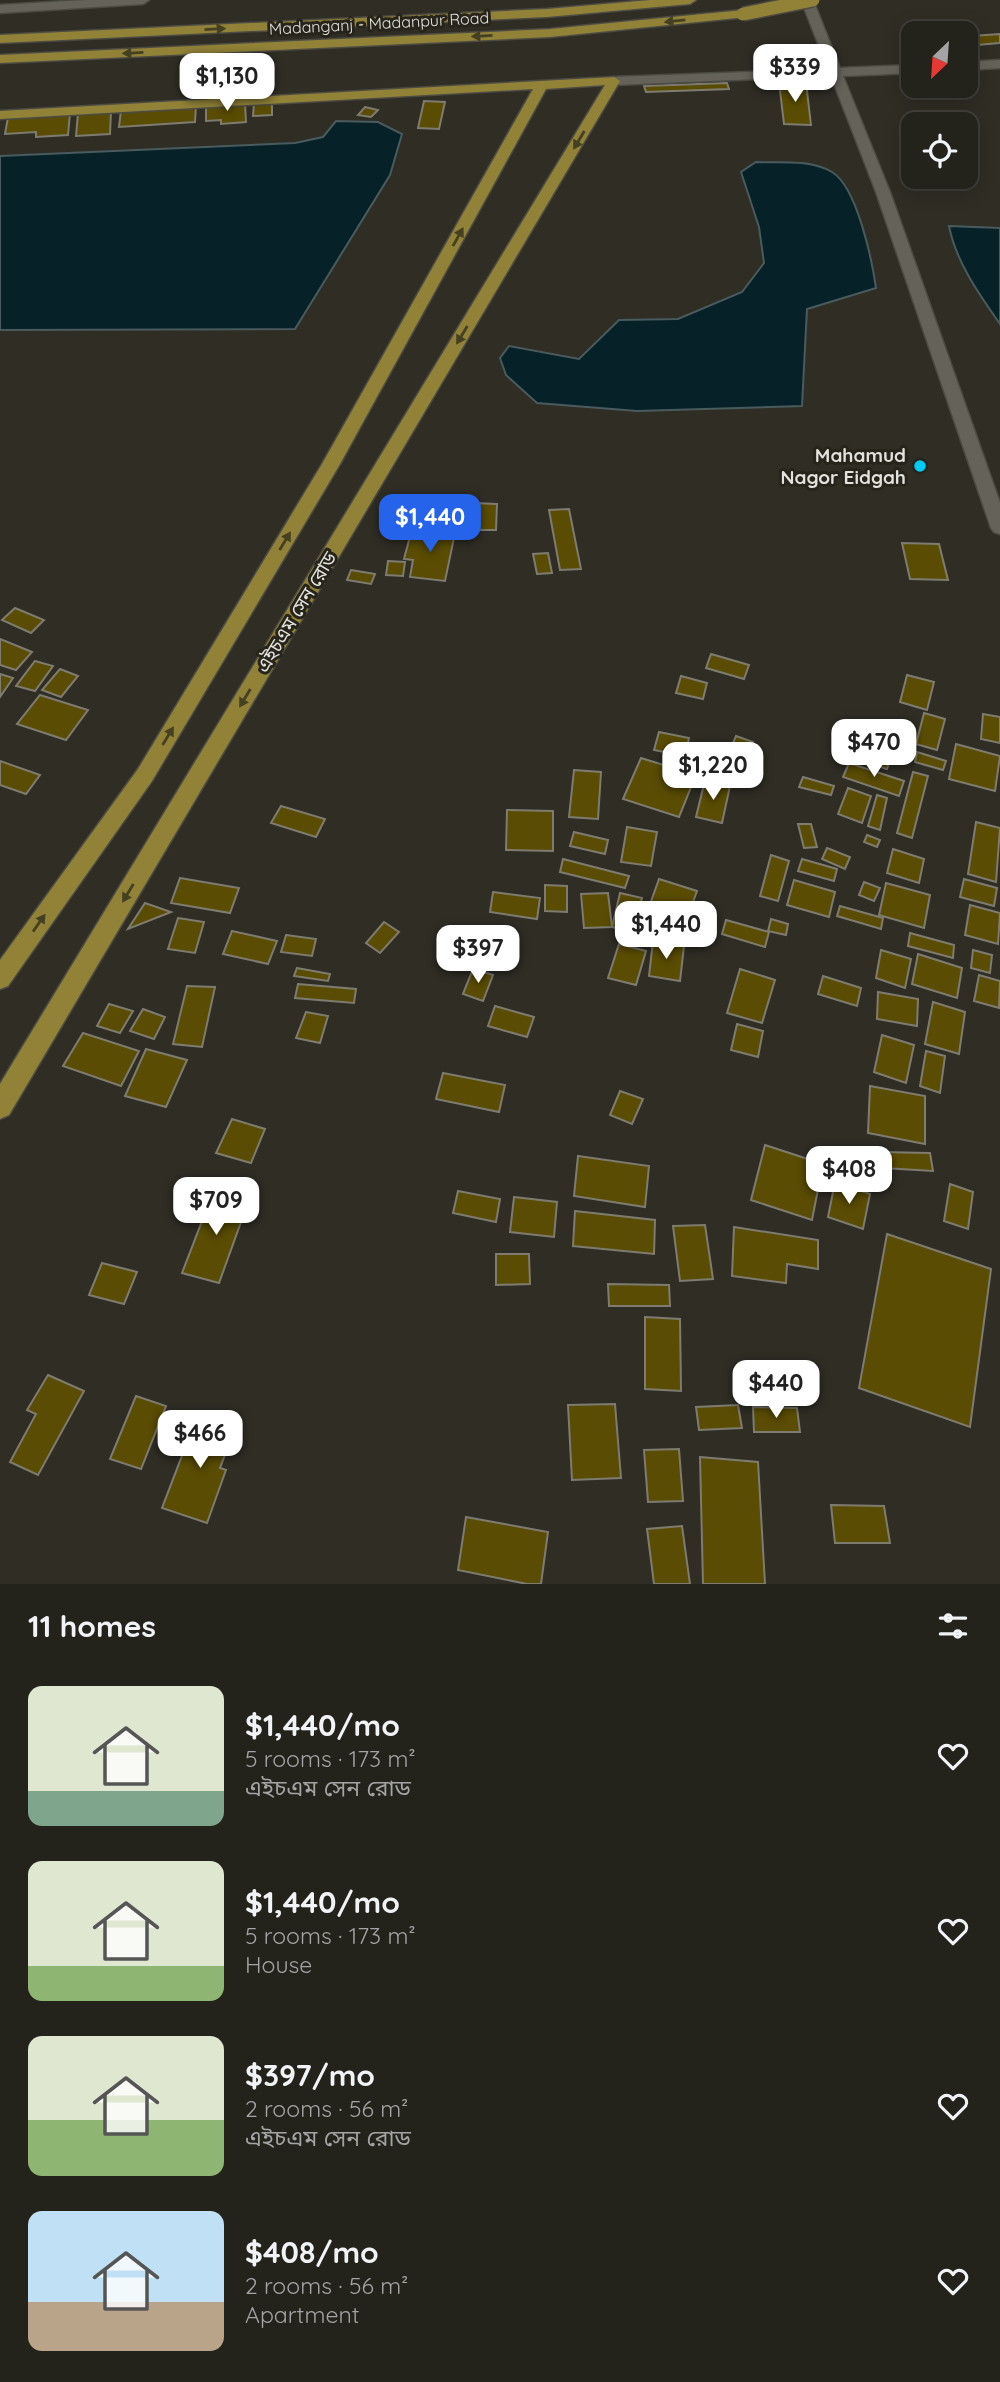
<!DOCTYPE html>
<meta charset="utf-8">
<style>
body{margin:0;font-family:Quicksand,"Noto Sans Bengali",sans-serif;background:#2f2f28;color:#f1f3f6;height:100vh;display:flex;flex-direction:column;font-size:26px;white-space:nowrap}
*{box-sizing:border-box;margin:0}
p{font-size:23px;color:#a3a4a3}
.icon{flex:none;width:38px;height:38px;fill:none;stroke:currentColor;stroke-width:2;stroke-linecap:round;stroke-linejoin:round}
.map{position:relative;height:1584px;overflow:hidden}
.details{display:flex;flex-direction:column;background:#23221b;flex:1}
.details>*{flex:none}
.needle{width:46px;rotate:205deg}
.fabs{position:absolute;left:901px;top:21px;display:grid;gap:14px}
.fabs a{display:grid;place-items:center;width:77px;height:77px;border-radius:14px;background:#23221b;box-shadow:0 4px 18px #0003,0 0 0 2px #403f3a;font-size:35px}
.price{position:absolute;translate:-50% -60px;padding:0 16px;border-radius:14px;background:#fff;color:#222;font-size:23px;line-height:46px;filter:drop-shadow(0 2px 4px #0008)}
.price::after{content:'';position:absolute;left:50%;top:42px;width:21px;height:16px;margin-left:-10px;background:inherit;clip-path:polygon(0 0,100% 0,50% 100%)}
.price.current{background:#2563eb;color:#fff}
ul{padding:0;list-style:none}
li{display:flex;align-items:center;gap:21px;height:175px;padding:0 28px}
li span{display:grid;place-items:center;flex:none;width:196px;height:140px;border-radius:14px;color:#555}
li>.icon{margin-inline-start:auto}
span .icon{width:84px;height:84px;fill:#fffc;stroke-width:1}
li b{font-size:30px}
h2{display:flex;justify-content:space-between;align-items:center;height:84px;padding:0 28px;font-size:30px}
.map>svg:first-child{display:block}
</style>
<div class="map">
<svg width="1000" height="1584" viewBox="0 0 1000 1584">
<rect width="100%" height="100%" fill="#2f2d24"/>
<!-- water -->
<g fill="#072128" stroke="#495b5e" stroke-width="2">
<polygon points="336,121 378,122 402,134 390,175 295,329 0,330 0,156 295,143 323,137"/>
<path d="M756,162C780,163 810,159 832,172C857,187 872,260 876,288L807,309L802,406L637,411L537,403L506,375L500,358L509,346L579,359L619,320L678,319L742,292L764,263L759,227L741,172Z"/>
<path d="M949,226L1000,228V324C979,294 956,262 949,226Z"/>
</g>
<!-- building -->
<g fill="#5a4c02" stroke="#7e7c71" stroke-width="2">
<polygon points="1000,34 1000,43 977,45 970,36"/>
<polygon points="779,82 806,83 811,125 784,124"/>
<polygon points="727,83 729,89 646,92 644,86"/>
<polygon points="424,101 445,102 439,129 418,128"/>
<polygon points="272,102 272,115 253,116 254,103"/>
<polygon points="245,103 246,122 221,124 221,120 206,121 206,106"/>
<polygon points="196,106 195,122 119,127 121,110"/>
<polygon points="365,107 378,110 371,117 358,115"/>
<polygon points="111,111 110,134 76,136 78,113"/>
<polygon points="70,113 68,135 36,137 36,132 5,134 8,117"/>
<polygon points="474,503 497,504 496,530 472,530"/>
<polygon points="569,509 581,569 560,570 549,510"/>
<polygon points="412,529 455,533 445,581 410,577 413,560 404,559"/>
<polygon points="902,543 939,544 948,580 910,579"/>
<polygon points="548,553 552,573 537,574 533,554"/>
<polygon points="388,561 405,562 403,576 386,575"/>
<polygon points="351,570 375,574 371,584 347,580"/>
<polygon points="15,608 44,620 31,633 2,620"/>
<polygon points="0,639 32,652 16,670 0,665"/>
<polygon points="711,654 749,665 744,679 706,668"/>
<polygon points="35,661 53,666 35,691 16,686"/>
<polygon points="60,669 78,676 61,697 42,690"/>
<polygon points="0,674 13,678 0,697"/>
<polygon points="907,675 934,682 927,710 900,702"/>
<polygon points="681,676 707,683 703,699 676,693"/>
<polygon points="40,695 88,710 66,740 17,724"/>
<polygon points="924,713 945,719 937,750 916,744"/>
<polygon points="983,714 1000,717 1000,743 981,739"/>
<polygon points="880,726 914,735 910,749 876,739"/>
<polygon points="659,732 689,738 685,756 654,750"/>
<polygon points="736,736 753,742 743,763 727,757"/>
<polygon points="853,744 891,756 887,769 849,757"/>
<polygon points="956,744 1000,756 995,791 949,779"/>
<polygon points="917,752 946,761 943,770 915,762"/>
<polygon points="641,758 696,775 679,817 623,799"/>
<polygon points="0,761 40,775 26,794 0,785"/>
<polygon points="849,763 904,781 899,796 843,777"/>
<polygon points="574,770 601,772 598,819 569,817"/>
<polygon points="913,772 928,776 912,838 897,833"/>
<polygon points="803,777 834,786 831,795 799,787"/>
<polygon points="705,780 730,786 722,823 696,817"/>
<polygon points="848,788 871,796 862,823 838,814"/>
<polygon points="877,795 887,798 880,830 868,826"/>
<polygon points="281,806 325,819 316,837 271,823"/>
<polygon points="507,810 553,811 553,851 506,850"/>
<polygon points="976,822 1000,828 996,882 968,874"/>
<polygon points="798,824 811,824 817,847 804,848"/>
<polygon points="627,827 657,832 651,866 621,862"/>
<polygon points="574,832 608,840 605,854 570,846"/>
<polygon points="867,835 880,840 877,847 864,842"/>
<polygon points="827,848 850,857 845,869 822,859"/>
<polygon points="893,849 924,859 919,883 887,873"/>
<polygon points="771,855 789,861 778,901 760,896"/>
<polygon points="563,859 629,876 625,888 560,872"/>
<polygon points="802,859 837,869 834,881 798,871"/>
<polygon points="180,878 239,888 230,913 171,903"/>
<polygon points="659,879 697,891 683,930 645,918"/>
<polygon points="964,879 997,888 994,906 960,897"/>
<polygon points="794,880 835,892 829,917 787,905"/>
<polygon points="864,882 880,888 874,901 859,895"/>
<polygon points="886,883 930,895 924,928 879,915"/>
<polygon points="545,885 567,886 567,912 545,911"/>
<polygon points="493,892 540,898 537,919 490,912"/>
<polygon points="608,893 612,927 584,928 581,894"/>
<polygon points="620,893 642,898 633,932 612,927"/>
<polygon points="145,903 171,912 128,929"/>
<polygon points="970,905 1000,913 998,944 965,935"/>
<polygon points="840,906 883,918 881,929 837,916"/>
<polygon points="178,918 204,922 195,953 168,949"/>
<polygon points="771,919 788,924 786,935 768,931"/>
<polygon points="726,920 769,932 765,947 722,934"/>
<polygon points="384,922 399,932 380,953 366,943"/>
<polygon points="232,931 277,941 268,964 223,954"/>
<polygon points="910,933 954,945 953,958 908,946"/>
<polygon points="286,935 316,939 312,956 281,952"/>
<polygon points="653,941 684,946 680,981 649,976"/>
<polygon points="619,944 646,951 636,985 608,978"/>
<polygon points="881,950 911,959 905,988 876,978"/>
<polygon points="973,950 992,955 990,973 971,968"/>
<polygon points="918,954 962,968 957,998 912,984"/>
<polygon points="297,968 330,974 328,981 294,976"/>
<polygon points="473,969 493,975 483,1001 463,994"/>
<polygon points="740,969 775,980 762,1023 727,1013"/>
<polygon points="979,975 1000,981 999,1008 974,1001"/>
<polygon points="823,976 861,988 857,1006 818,994"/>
<polygon points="298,984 356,989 354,1003 295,998"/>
<polygon points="187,986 215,987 202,1047 173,1044"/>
<polygon points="878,992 918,999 917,1026 877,1019"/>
<polygon points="933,1002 965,1012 959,1054 925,1044"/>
<polygon points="109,1004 133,1011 120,1033 97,1026"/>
<polygon points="495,1006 534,1017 527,1037 488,1026"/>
<polygon points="143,1009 165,1017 154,1039 130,1031"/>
<polygon points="306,1012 328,1016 320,1043 296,1038"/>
<polygon points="737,1024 763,1031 758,1057 731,1050"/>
<polygon points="83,1033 139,1051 121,1086 63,1066"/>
<polygon points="882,1035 914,1045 906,1083 874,1072"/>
<polygon points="146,1049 187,1060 166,1107 125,1096"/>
<polygon points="926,1051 945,1056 940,1093 920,1086"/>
<polygon points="443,1073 505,1085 499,1112 436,1099"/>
<polygon points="870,1086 925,1096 925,1144 868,1133"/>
<polygon points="620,1091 643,1099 632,1124 610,1115"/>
<polygon points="232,1119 265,1129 251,1163 216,1153"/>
<polygon points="765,1145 823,1164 812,1220 751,1200"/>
<polygon points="881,1152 930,1153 933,1171 883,1168"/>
<polygon points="578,1156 649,1166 645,1207 574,1196"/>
<polygon points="835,1182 870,1194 863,1229 828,1217"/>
<polygon points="950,1184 973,1192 968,1229 944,1221"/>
<polygon points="214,1190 249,1200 219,1283 182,1273"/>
<polygon points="458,1191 500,1199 496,1222 453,1213"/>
<polygon points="514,1197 557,1202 554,1237 510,1232"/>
<polygon points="575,1211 655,1220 654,1254 573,1246"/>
<polygon points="705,1225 713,1279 680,1281 673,1226"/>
<polygon points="734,1227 818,1240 818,1269 787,1264 786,1283 732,1276"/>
<polygon points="887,1234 991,1269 970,1427 859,1388"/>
<polygon points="496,1254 529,1254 530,1284 496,1285"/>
<polygon points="102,1263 137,1272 124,1304 89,1295"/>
<polygon points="608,1284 669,1285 670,1306 609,1306"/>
<polygon points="645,1317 680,1319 681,1391 645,1389"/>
<polygon points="48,1375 84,1391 38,1475 10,1462 36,1414 27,1410"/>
<polygon points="136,1396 166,1406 141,1469 110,1459"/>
<polygon points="615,1404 621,1478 572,1480 568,1405"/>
<polygon points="738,1405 742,1428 699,1430 696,1407"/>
<polygon points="753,1407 797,1408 800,1432 754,1432"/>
<polygon points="198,1414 236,1426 220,1468 226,1470 207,1523 162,1508"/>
<polygon points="679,1449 683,1501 648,1502 644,1450"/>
<polygon points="700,1457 758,1462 765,1584 703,1584"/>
<polygon points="831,1505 884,1506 890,1543 835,1543"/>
<polygon points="466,1517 548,1532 541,1584 527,1584 458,1570"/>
<polygon points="682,1526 690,1584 654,1584 647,1529"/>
</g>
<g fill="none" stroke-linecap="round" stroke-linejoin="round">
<defs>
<g id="minor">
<polygon points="86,0 149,0 143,4 0,13 0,5"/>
<polygon points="801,0 813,0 840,68 914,65 914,73 843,76 890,192 1000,503 1000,534 994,532 991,528 876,192 831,76 614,85 608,81 614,77 828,69"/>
<polygon points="1000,60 1000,68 966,70 966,62"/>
</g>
<g id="major">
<polygon points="650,0 696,0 690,4 547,17 0,43 0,35 547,9"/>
<polygon points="743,10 747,11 747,17 550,37 0,63 0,55 550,29"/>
<polygon points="614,77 620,81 9,1115 0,1119 0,1084 605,85 546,89 340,464 152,781 8,986 0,989 0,960 138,769 322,464 533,89 0,119 0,111"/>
</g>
</defs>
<!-- minor casing -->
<use href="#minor" stroke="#4c4b43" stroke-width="3"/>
<!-- major casing -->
<use href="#major" stroke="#4c4b43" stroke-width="3"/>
<!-- minor -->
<use href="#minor" fill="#656359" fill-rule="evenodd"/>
<!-- major -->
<use href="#major" fill="#918237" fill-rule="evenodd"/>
<defs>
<polyline id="major-bridge" points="743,14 813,0"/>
</defs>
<!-- major-bridge casing -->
<use href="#major-bridge" stroke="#4c4b43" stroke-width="16" stroke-linecap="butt"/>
<!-- major-bridge -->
<use href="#major-bridge" stroke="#918237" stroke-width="13"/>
</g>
<!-- one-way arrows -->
<defs><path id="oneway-solid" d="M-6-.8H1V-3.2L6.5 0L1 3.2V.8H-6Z" transform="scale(1.75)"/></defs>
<g fill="#464023">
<use href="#oneway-solid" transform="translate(675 21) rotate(174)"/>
<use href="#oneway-solid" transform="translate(215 29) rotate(-3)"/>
<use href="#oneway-solid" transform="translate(482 36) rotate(177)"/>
<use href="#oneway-solid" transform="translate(133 53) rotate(177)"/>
<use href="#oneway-solid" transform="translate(579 140) rotate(121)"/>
<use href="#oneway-solid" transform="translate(458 237) rotate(-61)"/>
<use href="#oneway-solid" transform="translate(462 335) rotate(121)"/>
<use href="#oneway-solid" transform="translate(285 541) rotate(-59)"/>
<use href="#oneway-solid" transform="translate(245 698) rotate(121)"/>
<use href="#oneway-solid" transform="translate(168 736) rotate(-59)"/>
<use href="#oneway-solid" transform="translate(128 893) rotate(121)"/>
<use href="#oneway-solid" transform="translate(39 923) rotate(-55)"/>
</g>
<!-- markers -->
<circle fill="#00cbf8" stroke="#26241b" stroke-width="2.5" cx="920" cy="466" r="7"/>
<g text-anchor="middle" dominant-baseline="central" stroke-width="6" stroke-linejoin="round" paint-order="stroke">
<!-- far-street labels -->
<g font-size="16" fill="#e2e1db" stroke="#26241b">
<text transform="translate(379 23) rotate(-3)">Madanganj - Madanpur Road</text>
</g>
<!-- poi labels -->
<g font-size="19" font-weight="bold" fill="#e2e1db" stroke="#26241b" text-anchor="end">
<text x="906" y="455">Mahamud<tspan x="906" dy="22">Nagor Eidgah</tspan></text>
</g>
<!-- street labels -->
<g font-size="19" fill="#e2e1db" stroke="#26241b">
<text transform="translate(296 612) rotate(-59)">এইচএম সেন রোড</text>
</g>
</g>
</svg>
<div class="fabs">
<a><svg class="needle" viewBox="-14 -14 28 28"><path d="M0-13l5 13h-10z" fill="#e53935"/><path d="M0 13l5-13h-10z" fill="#a3a4a3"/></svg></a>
<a><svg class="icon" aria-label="locate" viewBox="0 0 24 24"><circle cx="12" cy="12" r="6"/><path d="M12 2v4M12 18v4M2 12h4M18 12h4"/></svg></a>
</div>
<b class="price" style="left:795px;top:104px">$339</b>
<b class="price" style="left:227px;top:113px">$1,130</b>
<b class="price current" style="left:430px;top:554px">$1,440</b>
<b class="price" style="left:874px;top:779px">$470</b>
<b class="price" style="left:713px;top:802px">$1,220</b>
<b class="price" style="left:666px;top:961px">$1,440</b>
<b class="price" style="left:478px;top:985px">$397</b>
<b class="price" style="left:849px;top:1206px">$408</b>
<b class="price" style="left:216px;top:1237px">$709</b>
<b class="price" style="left:776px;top:1420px">$440</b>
<b class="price" style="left:200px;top:1470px">$466</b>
</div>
<section class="details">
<h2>11 homes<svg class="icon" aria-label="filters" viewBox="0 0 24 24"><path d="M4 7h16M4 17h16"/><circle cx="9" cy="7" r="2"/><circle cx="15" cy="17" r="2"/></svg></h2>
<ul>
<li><span style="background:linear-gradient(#dfe7d0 75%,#7fa58c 0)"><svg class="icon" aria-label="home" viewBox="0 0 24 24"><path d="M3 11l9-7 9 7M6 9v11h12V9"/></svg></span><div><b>$1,440/mo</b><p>5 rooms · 173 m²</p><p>এইচএম সেন রোড</p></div><svg class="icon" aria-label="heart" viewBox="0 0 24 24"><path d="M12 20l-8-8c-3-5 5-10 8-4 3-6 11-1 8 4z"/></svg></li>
<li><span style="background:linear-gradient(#dfe7d0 75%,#8fb573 0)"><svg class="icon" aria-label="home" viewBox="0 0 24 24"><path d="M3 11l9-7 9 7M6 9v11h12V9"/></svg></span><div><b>$1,440/mo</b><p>5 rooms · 173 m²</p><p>House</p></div><svg class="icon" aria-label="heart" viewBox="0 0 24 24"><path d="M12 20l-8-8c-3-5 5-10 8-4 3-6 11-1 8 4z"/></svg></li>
<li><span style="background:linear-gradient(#dfe7d0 60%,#8fb573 0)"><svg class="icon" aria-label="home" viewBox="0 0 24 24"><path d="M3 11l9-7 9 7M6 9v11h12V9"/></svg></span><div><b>$397/mo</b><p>2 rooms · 56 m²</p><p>এইচএম সেন রোড</p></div><svg class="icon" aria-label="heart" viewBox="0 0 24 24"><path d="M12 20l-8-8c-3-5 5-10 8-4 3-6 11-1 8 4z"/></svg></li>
<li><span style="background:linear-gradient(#bfe0f5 65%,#b9a48a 0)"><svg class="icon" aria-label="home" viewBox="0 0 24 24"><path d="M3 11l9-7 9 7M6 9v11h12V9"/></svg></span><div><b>$408/mo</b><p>2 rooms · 56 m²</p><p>Apartment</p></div><svg class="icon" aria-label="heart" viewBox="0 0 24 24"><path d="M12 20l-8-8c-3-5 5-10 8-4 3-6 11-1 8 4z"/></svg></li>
</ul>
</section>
